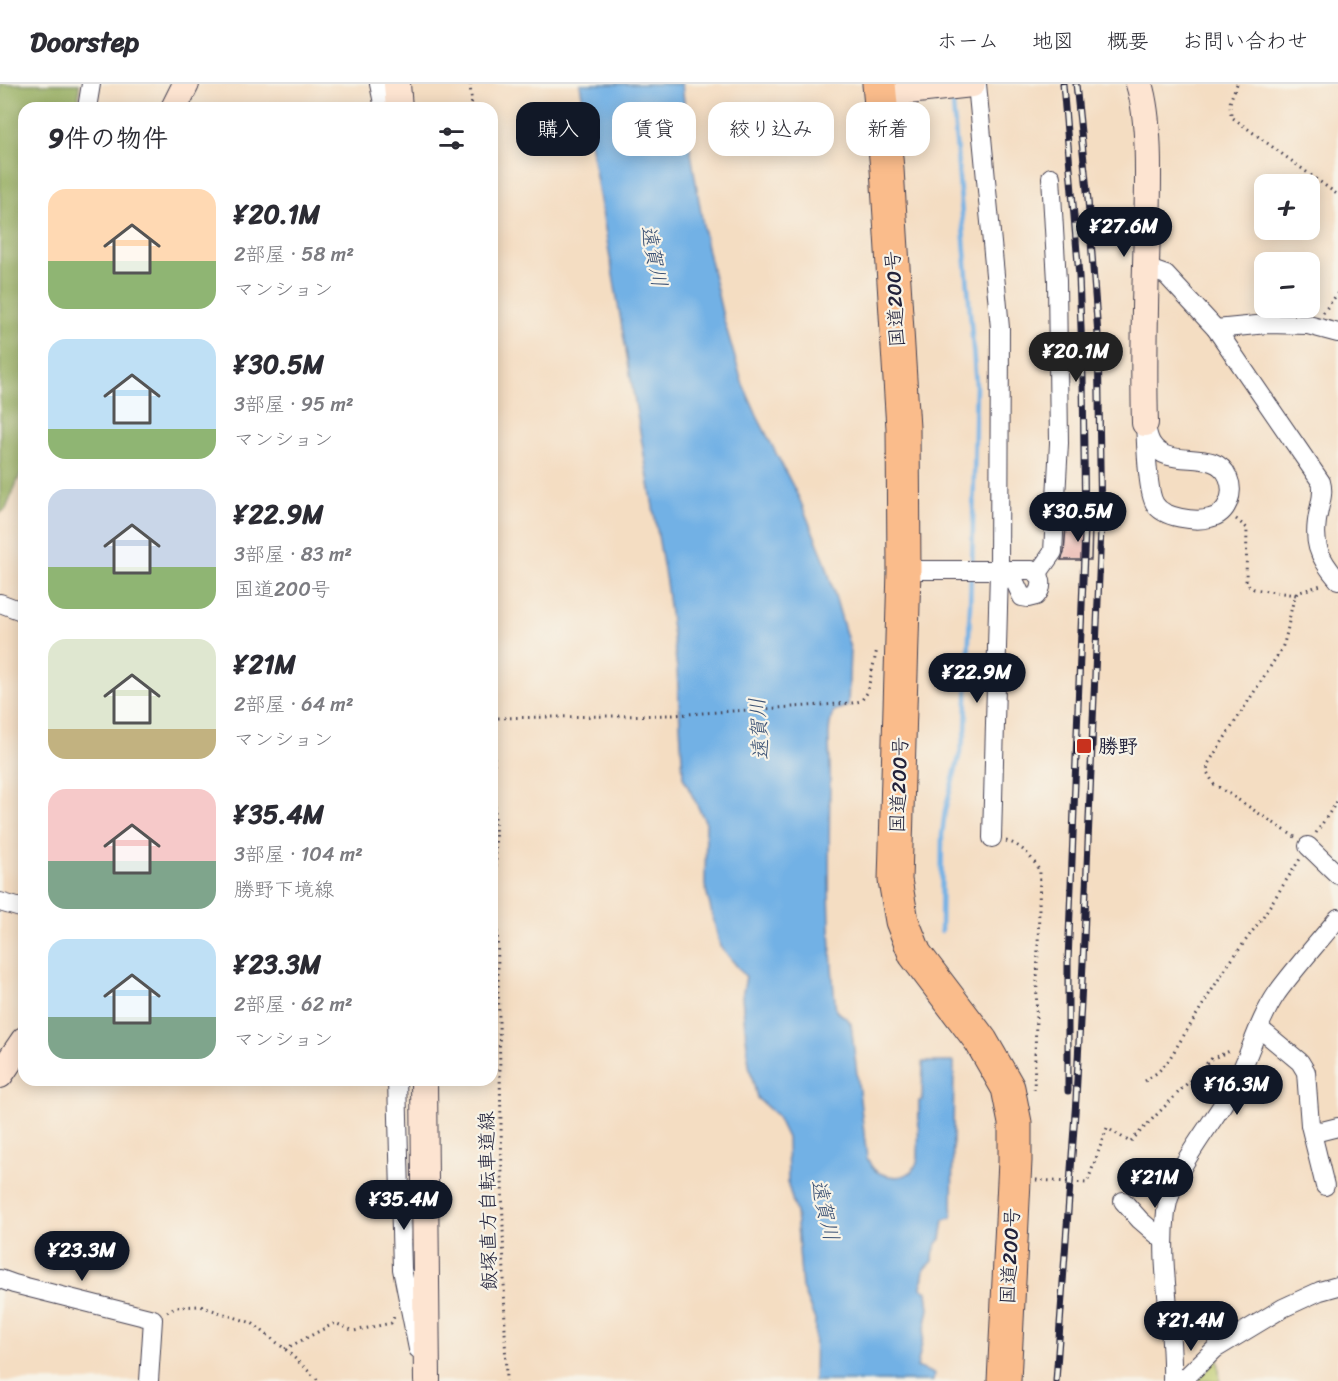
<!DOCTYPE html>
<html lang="ja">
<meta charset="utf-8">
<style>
body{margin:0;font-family:Sriracha,"Klee One",sans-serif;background:#f2f2f3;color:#2b2b33;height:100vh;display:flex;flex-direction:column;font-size:22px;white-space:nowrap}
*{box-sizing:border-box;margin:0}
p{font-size:20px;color:#7c7c81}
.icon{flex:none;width:33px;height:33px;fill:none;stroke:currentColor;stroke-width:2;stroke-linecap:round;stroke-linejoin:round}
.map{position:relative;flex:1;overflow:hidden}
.side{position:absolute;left:18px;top:18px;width:480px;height:984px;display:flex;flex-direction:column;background:#fff;border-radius:18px;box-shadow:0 3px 15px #0003}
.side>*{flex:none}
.guide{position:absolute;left:516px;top:18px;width:570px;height:54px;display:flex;gap:12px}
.fabs{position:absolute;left:1254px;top:90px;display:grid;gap:12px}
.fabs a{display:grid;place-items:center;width:66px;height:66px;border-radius:12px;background:#fff;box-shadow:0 3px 15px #0003;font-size:30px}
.price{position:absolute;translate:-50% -51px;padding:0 14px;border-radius:21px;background:#111827;color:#fff;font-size:20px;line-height:39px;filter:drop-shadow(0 2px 3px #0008)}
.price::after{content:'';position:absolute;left:50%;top:36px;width:18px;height:14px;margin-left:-9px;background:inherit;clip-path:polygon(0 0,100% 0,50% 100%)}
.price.current{background:#222;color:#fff}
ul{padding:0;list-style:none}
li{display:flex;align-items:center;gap:18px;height:150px;padding:0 30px}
li span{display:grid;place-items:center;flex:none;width:168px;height:120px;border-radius:18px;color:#555}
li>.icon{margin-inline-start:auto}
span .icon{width:72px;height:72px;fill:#fffc;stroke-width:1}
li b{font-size:26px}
h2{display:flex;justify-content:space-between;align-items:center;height:72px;padding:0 30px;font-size:26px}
.tag{padding:0 21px;border-radius:18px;background:#fff;box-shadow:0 3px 15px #0003;font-size:21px;line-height:54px}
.tag.current{background:#111827;color:#fff}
header{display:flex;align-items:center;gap:36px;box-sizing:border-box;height:84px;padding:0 30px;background:#fff;border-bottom:2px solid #e1e1e2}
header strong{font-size:28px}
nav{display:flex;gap:33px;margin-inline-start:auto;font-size:21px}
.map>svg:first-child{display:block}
</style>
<header>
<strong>Doorstep</strong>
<nav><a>ホーム</a><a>地図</a><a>概要</a><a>お問い合わせ</a></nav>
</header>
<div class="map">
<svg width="1338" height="1297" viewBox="0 0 1338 1297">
<rect width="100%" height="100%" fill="#f7f3e8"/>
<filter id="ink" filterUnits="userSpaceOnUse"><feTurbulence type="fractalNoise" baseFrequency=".0167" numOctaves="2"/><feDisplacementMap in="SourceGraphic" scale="12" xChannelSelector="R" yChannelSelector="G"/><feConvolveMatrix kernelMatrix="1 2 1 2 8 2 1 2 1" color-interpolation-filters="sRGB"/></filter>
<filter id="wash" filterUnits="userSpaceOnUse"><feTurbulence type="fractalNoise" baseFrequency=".008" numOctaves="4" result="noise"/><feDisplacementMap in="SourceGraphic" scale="24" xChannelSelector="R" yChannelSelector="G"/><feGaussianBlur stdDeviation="1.35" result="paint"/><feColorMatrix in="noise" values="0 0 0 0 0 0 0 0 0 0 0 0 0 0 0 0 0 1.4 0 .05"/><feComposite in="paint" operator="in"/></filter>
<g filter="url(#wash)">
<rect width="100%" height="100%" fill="#f4ddc2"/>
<!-- green -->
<polygon fill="#bdca6c" stroke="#707654" stroke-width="1.5" points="1218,1273 1220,1297 1196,1297"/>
<!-- forest -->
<polygon fill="#96ae60" stroke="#5c684e" stroke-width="1.5" points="0,0 79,0 79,24 24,24 24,381 6,425 0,429"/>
<!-- water -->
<path fill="#72b1e5" stroke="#4a6a90" stroke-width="1.5" d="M580,0H682L687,45L706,159L723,233L742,298L758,334L799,414L825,477L850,564L848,622L834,627C825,644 831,672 830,691C829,770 827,849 836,927L847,934L851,940L867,1074C869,1077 870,1080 872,1083C878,1092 900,1096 909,1089C913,1087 916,1080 918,1077L919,1017L922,1016L923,978H954L952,1133L944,1136L941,1155C935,1160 933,1169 933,1177L924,1186L921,1204L927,1208L929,1225L917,1283L934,1290L933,1297H814L815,1236L802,1204L796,1129L788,1101L787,1054L776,1031L757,1014L749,981L742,913L746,893L720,862L705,802L706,739L683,693L677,585L666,498Z"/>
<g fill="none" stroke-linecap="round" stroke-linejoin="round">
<!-- stream -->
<g stroke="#72b1e5" stroke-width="4.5">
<polyline points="952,9 976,301 972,482"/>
<polyline points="941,847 942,751 945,726 966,646 971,491"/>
</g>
</g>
<g id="blocks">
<!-- building -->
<polygon fill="#e48e8b" points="1066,442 1092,442 1091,476 1061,476 1064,469"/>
</g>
</g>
<g filter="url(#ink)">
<use href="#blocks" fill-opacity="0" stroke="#423e4f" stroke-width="1.5"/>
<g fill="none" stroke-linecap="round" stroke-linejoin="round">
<defs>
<g id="street">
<polyline points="379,0 384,24"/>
<polyline points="977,0 1000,244 999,487 992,754"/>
<polyline points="87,24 91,0"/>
<path d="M1146,184L1166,191L1216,245L1321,398C1324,408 1321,416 1319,426C1312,457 1317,472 1338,496"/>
<polyline points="1216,245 1267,240 1308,241 1338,249"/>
<path d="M1145,339C1147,345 1148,355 1152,360C1169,387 1215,362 1228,393C1235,409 1228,430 1210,434C1196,438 1163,434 1155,420C1147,408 1146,356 1145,339Z"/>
<path d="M904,486H1032C1043,491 1044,503 1036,512L1028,514L1022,513L1015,498L999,487"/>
<polyline points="1038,489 1053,468 1059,359 1057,197 1051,93"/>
<polyline points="0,519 24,528"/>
<polyline points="1308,762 1338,791"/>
<polyline points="0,818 24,825"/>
<polyline points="1259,944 1300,978 1306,988 1310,1041 1315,1046 1322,1047 1338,1043"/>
<polyline points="397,996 402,1185 418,1265"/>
<polyline points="1310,1041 1325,1102"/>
<polyline points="1123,1117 1140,1136 1163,1156"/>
<polyline points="0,1195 14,1200 153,1235 149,1297"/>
<path d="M1172,1297C1174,1241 1159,1184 1166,1128C1172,1083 1214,1040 1235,1000C1250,971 1258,937 1277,909C1296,883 1318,859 1338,834"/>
<polyline points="1182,1297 1215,1265 1283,1224 1320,1207 1338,1202"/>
</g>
<g id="secondary">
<polyline points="397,0 399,24"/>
<path d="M1139,0C1151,38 1148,105 1147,146C1145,210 1143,274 1145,339"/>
<polyline points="880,10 972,0"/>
<polyline points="174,24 186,0"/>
<polyline points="0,991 24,956"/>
<polyline points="424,996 427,1297"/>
</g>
<polyline id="highway" points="879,0 887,85 903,344 904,486 895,796 902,837 915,870 981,957 1008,1004 1015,1039 1015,1077 1004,1297"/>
</defs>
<!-- street casing -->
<use href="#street" stroke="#423e4f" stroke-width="20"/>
<!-- secondary casing -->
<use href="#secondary" stroke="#423e4f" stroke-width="28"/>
<!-- highway casing -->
<use href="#highway" stroke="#423e4f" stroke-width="35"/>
<!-- path -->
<g stroke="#423e4f" stroke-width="3" stroke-dasharray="1.5 4.5" stroke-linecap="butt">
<polyline points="470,0 472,24"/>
<path d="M1237,0C1232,13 1226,21 1233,34L1338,111"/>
<polyline points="1323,229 1338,209"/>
<polyline points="1236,435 1247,444 1246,499 1254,505 1296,511"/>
<polyline points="492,577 506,1297"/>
<polyline points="492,634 673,631 852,619 861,617 867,609 877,565"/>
<polyline points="1316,749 1338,716"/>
<path d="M1295,753L1214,700L1207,688L1208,680L1281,566C1290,548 1288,526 1297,509L1321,501"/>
<path d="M1006,757C1022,761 1033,774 1040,788L1034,1009"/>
<polyline points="1145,997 1158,988 1168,977 1225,885 1262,834 1300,775"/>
<polyline points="1036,1096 1087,1099 1107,1044 1130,1058 1211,975 1232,966"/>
<polyline points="167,1228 175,1223 200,1222 252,1239 285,1265 319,1297"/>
<polyline points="285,1265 335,1239 354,1247 391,1239 394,1233"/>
</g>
<!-- street -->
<use href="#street" stroke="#fff" stroke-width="18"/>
<!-- secondary -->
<use href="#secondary" stroke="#fde4d1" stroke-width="26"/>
<!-- highway -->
<use href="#highway" stroke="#fabc8b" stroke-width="33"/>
<defs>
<g id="rail">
<polyline points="1063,0 1079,192 1083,295 1085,445 1068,878 1068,1007"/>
<polyline points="1056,1297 1076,1015 1083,879 1101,444 1098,251 1088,116 1076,0"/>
</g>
</defs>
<!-- rail casing -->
<use href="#rail" stroke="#22223b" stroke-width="7"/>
<!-- rail -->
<use href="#rail" stroke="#f7f3e8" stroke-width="4.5" stroke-dasharray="14" stroke-linecap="butt"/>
</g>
</g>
<!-- markers -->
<rect fill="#c8321e" stroke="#f7f3e8" stroke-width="2" x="1076" y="654" width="16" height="16" rx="3"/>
<g text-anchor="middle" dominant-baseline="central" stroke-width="4.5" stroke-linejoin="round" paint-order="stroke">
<!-- street labels -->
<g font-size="20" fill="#22223b" stroke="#f7f3e8">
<text transform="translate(895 215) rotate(-93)">国道200号</text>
<text transform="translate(899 701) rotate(-88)">国道200号</text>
<text transform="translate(488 1117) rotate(-91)">飯塚直方自転車道線</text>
<text transform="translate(1010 1172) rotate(-87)">国道200号</text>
</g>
<!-- poi labels -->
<g font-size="20" font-weight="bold" fill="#22223b" stroke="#f7f3e8" text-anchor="start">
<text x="1098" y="662">勝野</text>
</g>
<!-- water labels -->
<g font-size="21" font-style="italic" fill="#3e5476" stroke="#f7f3e8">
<text transform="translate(654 172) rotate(79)">遠賀川</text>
<text transform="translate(759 645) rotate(-94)">遠賀川</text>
<text transform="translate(825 1126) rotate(77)">遠賀川</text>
</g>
</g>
</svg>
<div class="fabs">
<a>+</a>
<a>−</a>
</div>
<b class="price" style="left:1124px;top:174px">¥27.6M</b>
<b class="price current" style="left:1076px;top:299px">¥20.1M</b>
<b class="price" style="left:1078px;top:459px">¥30.5M</b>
<b class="price" style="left:977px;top:620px">¥22.9M</b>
<b class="price" style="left:1237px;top:1032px">¥16.3M</b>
<b class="price" style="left:1155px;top:1125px">¥21M</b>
<b class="price" style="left:404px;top:1147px">¥35.4M</b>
<b class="price" style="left:82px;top:1198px">¥23.3M</b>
<b class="price" style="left:1191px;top:1268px">¥21.4M</b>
<div class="guide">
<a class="tag current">購入</a>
<a class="tag">賃貸</a>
<a class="tag">絞り込み</a>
<a class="tag">新着</a>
</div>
<section class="side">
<h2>9件の物件<svg class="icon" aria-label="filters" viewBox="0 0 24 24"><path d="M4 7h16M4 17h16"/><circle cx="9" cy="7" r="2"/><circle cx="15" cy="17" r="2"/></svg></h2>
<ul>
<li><span style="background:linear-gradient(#ffd9b3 60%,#8fb573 0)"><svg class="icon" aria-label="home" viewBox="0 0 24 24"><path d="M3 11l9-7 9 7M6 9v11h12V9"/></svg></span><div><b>¥20.1M</b><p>2部屋 · 58 m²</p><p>マンション</p></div></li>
<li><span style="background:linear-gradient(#bfe0f5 75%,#8fb573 0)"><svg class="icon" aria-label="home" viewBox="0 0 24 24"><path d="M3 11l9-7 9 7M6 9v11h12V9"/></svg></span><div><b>¥30.5M</b><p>3部屋 · 95 m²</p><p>マンション</p></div></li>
<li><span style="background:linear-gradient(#c9d6e8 65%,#8fb573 0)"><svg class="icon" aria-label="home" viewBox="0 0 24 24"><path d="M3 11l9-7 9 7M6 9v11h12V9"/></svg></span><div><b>¥22.9M</b><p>3部屋 · 83 m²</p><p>国道200号</p></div></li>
<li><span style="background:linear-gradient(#dfe7d0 75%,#c2b280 0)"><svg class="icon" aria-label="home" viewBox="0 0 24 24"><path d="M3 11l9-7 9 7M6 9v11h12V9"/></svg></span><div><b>¥21M</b><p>2部屋 · 64 m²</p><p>マンション</p></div></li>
<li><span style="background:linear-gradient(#f6c9c9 60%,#7fa58c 0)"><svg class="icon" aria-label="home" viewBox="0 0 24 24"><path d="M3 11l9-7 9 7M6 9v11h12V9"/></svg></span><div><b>¥35.4M</b><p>3部屋 · 104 m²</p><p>勝野下境線</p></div></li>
<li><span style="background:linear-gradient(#bfe0f5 65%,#7fa58c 0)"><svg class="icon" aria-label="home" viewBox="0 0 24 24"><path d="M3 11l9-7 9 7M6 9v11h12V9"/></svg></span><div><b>¥23.3M</b><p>2部屋 · 62 m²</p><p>マンション</p></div></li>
</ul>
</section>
</div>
